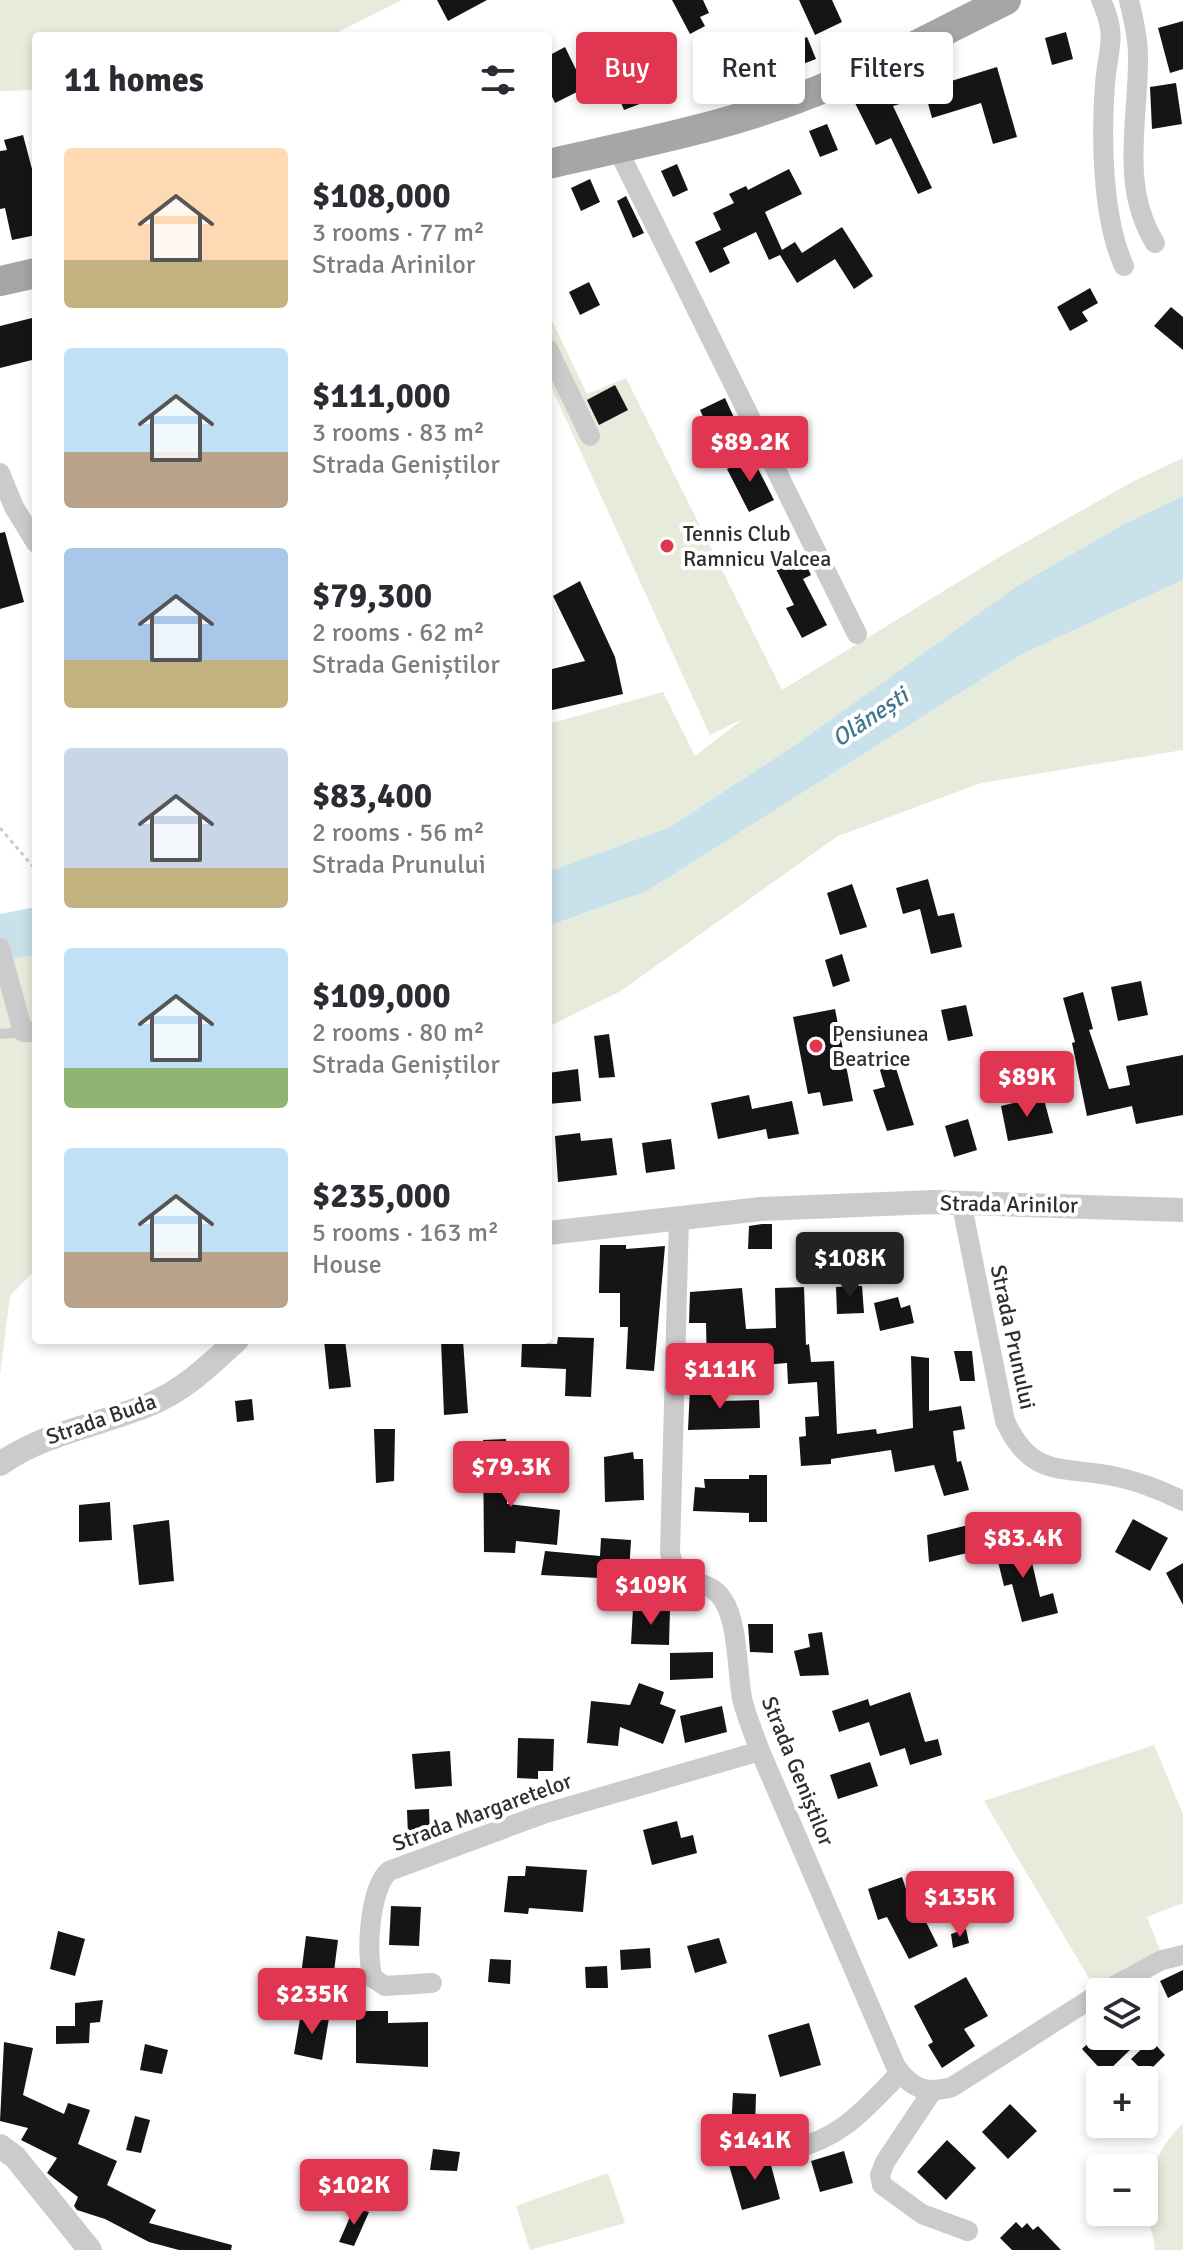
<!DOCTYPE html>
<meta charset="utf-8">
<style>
body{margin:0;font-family:Signika,sans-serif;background:#f7f7f7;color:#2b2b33;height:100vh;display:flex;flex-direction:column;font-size:30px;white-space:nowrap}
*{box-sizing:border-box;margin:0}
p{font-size:26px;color:#7c7c81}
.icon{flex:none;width:44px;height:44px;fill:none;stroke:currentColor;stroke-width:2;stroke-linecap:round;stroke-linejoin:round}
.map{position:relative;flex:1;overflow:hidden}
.sheet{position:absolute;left:32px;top:32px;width:520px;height:1312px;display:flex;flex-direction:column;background:#fff;border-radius:8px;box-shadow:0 4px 12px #0003}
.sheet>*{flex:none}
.top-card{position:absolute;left:576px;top:32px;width:486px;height:72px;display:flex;gap:16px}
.controls{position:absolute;left:1086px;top:1978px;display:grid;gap:16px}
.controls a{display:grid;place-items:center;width:72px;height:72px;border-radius:8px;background:#fff;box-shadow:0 4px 12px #0003;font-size:40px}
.price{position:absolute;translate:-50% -68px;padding:0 18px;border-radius:8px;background:#e03652;color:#fff;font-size:26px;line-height:52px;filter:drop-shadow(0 2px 4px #0008)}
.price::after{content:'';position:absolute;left:50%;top:48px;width:24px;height:18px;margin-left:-12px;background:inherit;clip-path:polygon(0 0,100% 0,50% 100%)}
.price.selected{background:#222;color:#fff}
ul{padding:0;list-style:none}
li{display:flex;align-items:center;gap:24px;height:200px;padding:0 32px}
li span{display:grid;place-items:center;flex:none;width:224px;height:160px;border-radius:8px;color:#555}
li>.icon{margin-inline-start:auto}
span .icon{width:96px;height:96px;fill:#fffc;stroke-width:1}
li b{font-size:34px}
h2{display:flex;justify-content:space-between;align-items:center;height:96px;padding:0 32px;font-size:34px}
.pill{padding:0 28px;border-radius:8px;background:#fff;box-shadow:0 4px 12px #0003;font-size:28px;line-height:72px}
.pill.selected{background:#e03652;color:#fff}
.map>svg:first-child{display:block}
</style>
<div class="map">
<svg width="1183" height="2250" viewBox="0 0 1183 2250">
<rect width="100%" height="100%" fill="#fff"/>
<!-- green -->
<g fill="#e6ebdc">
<polygon points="0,0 402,0 330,36 36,36 36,90 0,91"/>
<polygon points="548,312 587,394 626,378 782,690 1001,556 1132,482 1183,458 1183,496 1122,525 1017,586 798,743 670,827 552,871 548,724 663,692 695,756 743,719 710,735 548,380"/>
<polygon points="1183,580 1183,750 981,783 838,836 621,991 548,1027 548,926 647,891 1020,655"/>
<polygon points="36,955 36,1269 10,1296 0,1375 0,960"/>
<polygon points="1154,1745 1183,1814 1183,1903 1147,1917 1160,1950 1093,1985 984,1801"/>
<path d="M1183,2123V2250H1155C1154,2235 1148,2221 1145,2207C1141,2178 1164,2142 1183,2123Z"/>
<polygon points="608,2173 625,2223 530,2250 516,2206"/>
</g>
<!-- water -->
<g fill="#c9e1ea">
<polygon points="1183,496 1183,580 1020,655 647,891 548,926 548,872 670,827 798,743 1017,586 1122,525"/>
<polygon points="36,907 36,955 0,960 0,914"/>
</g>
<!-- building -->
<g fill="#151515">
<polygon points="437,0 487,0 448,21"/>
<polygon points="672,0 703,0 709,13 700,17 705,26 690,34"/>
<polygon points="799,0 832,0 842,22 815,35"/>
<polygon points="1183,21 1183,69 1170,73 1158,28"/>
<polygon points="1066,32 1073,59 1052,65 1045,38"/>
<polygon points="807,37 816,59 728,93 717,64 744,54 748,62"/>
<polygon points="565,47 585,88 555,103 548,88 548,56"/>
<polygon points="634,61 650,100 624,110 608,72"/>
<polygon points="997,67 1017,137 993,144 981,103 932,118 926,96 893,106 932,188 918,194 891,138 876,145 854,101 896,80 895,77 916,71 920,81 946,74 948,82"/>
<polygon points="1176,83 1182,124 1152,129 1150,87"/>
<polygon points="827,124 838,150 820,157 809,131"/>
<polygon points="23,135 36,184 36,235 12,240 5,208 0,209 0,151 7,150 4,140"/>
<polygon points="677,164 688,190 673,197 661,171"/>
<polygon points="789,169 802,194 765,212 782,250 795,242 802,253 842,227 873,276 854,289 835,259 797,283 780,255 769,260 756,232 723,248 730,263 710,273 695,242 721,230 713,213 734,203 729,194 746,186 748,190"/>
<polygon points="590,179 600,202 581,211 571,188"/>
<polygon points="626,196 644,233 633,238 617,201"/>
<polygon points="589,282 600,305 580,315 569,292"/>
<polygon points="1090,288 1098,303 1082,312 1088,321 1070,331 1057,307"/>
<polygon points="1171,307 1183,317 1183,350 1154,326"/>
<polygon points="36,317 36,359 0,368 0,326"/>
<polygon points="615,385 628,410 599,425 587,400"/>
<polygon points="725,398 736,422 711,434 700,410"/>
<polygon points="752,457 774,500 749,512 727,469"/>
<polygon points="5,532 24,602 0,609 0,533"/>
<polygon points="799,550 811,575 803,579 827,625 802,638 786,608 794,605 773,563"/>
<polygon points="580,581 615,657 623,694 548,711 548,670 585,661 553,596"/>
<polygon points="928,879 938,916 954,913 962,947 931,954 920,909 903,914 896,888"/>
<polygon points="852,884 867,927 840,935 827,893"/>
<polygon points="842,954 850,981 833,987 825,960"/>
<polygon points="1141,981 1148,1015 1118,1021 1111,987"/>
<polygon points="1083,992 1093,1029 1089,1030 1109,1089 1130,1085 1126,1066 1183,1055 1183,1115 1136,1124 1132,1106 1087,1116 1072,1043 1075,1042 1063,998"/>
<polygon points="966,1005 973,1036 948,1041 941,1010"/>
<polygon points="835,1009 853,1101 823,1106 820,1092 808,1094 793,1017"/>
<polygon points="609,1034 615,1077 599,1078 594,1036"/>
<polygon points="894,1062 914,1125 887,1131 873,1090 885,1087 879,1067"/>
<polygon points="578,1069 581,1101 548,1104 548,1073"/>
<polygon points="749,1095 752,1109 792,1101 799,1134 768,1139 766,1129 718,1139 711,1103"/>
<polygon points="1043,1096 1053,1133 1008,1141 1001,1106"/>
<polygon points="968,1119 977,1150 954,1157 945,1126"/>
<polygon points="580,1133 581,1141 612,1138 617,1175 558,1182 555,1136"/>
<polygon points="671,1139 675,1169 646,1173 642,1143"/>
<polygon points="762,1224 772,1224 772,1249 748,1249 749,1226"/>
<polygon points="600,1245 626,1245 626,1249 665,1246 654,1371 626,1369 628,1327 620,1327 620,1293 599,1293"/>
<polygon points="862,1286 864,1313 837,1314 836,1287"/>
<polygon points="804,1287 806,1345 809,1344 811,1362 834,1361 837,1434 876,1429 877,1434 913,1428 911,1356 929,1358 929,1411 961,1406 965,1429 953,1431 957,1462 961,1461 969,1490 944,1496 934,1465 895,1472 891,1450 831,1459 831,1464 801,1466 799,1437 806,1436 805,1417 819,1416 817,1382 788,1384 787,1363 707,1369 706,1323 689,1323 690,1292 742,1288 746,1329 776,1328 775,1288"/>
<polygon points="898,1297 901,1308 910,1305 914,1323 880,1331 874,1303"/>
<polygon points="558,1337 594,1338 591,1397 565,1396 566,1369 521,1367 522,1343 557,1344"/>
<polygon points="324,1340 345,1340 351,1387 329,1389"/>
<polygon points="441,1340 463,1340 468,1413 444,1415"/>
<polygon points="954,1351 972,1351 975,1381 960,1381"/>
<polygon points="720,1385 720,1401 759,1400 760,1428 688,1430 690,1387"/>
<polygon points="252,1399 254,1420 237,1422 235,1401"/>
<polygon points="374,1429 395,1429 394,1481 376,1483"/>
<polygon points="506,1439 507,1504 560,1510 557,1545 516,1541 515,1553 484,1552 483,1440"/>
<polygon points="633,1452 634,1459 643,1459 644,1500 605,1502 604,1457"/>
<polygon points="749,1475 767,1475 767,1522 749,1522 749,1513 693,1511 695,1487 705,1488 704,1479 749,1479"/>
<polygon points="110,1502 112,1540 79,1542 79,1505"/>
<polygon points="1133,1519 1168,1538 1150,1571 1115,1552"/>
<polygon points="169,1520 174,1581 139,1585 133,1525"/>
<polygon points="977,1523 980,1550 929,1562 927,1535"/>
<polygon points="1026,1537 1040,1597 1053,1593 1058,1613 1022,1622 1012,1584 1004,1586 994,1545"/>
<polygon points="601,1538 631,1540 628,1589 599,1588 599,1578 541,1575 545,1551 600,1556"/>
<polygon points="1183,1563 1183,1605 1166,1573"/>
<polygon points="633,1608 670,1609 669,1645 631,1644"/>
<polygon points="748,1624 773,1624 773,1653 750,1652"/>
<polygon points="822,1632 829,1675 800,1676 794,1651 810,1647 808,1634"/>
<polygon points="713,1652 713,1678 670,1680 670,1653"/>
<polygon points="639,1683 664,1692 660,1704 676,1710 663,1744 620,1727 618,1746 587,1743 591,1701 630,1705"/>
<polygon points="910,1692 925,1742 938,1739 942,1755 910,1765 905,1748 880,1756 869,1722 839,1732 832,1711 868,1699 870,1706"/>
<polygon points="722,1706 727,1732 685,1743 680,1716"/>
<polygon points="518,1738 554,1739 553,1771 538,1771 538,1779 517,1778"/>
<polygon points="450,1751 452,1786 415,1789 412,1754"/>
<polygon points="870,1762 878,1786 838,1799 830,1775"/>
<polygon points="429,1809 430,1836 408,1837 407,1810"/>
<polygon points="677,1821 681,1838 693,1835 697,1853 652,1865 643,1830"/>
<polygon points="526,1866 587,1870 583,1912 529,1908 528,1914 504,1912 508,1876 525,1876"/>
<polygon points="902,1877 915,1916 921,1912 938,1946 909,1959 887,1917 878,1920 868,1889"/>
<polygon points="391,1906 421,1907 419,1946 389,1945"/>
<polygon points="966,1929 969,1943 953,1948 951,1934"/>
<polygon points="58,1931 85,1939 75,1976 50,1969"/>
<polygon points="306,1936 338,1940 332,1987 300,1983"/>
<polygon points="719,1938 727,1963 695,1973 687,1946"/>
<polygon points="650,1948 651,1968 621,1970 620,1950"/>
<polygon points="490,1959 511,1960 510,1984 488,1982"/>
<polygon points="607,1966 608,1988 586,1988 585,1967"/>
<polygon points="1183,1970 1183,1990 1168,1998 1160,1981"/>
<polygon points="966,1977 988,2016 964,2029 975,2046 942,2068 928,2045 933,2042 914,2006"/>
<polygon points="103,2000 100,2022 90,2023 89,2043 56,2044 56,2026 75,2026 75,2003"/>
<polygon points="356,2011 388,2011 388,2023 428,2022 428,2067 356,2063"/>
<polygon points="301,2013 329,2018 322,2060 294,2054"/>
<polygon points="809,2023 821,2065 780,2077 768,2035"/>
<polygon points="1096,2036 1121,2036 1132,2048 1105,2074 1082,2049"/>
<polygon points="1151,2040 1165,2055 1146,2074 1131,2059"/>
<polygon points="4,2042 33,2048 23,2095 64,2114 68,2103 90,2110 78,2144 117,2161 107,2185 156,2210 149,2223 232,2245 231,2250 179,2250 149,2242 105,2219 77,2210 74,2206 78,2197 47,2173 57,2158 21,2140 28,2128 0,2121"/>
<polygon points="145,2044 168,2050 162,2074 140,2070"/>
<polygon points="733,2093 756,2094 755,2130 731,2130"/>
<polygon points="1010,2104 1037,2131 1008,2159 982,2132"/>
<polygon points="135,2116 150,2120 141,2153 126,2150"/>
<polygon points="947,2140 976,2168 946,2200 917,2172"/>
<polygon points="433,2149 460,2152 457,2171 430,2170"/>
<polygon points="844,2151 853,2183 820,2192 811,2161"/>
<polygon points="768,2154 780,2199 742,2210 729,2165"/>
<polygon points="354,2208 369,2212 354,2246 339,2242"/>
<polygon points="1016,2222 1022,2228 1027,2223 1033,2230 1038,2226 1061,2250 1012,2250 1000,2238"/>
</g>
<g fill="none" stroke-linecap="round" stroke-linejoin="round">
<!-- path -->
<polyline stroke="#cbcbcb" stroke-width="3" stroke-dasharray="4 4" stroke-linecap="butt" points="0,828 36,870"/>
<!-- service -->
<polyline stroke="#cbcbcb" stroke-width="10" points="0,1034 23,1032"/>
<!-- minor -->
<g stroke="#cbcbcb" stroke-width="20">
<path d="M1101,0C1118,37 1108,47 1105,84C1101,136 1102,218 1124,266"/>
<path d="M1129,0C1133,18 1138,36 1138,55C1139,119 1119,185 1155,243"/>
<polyline points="617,148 857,634"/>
<polyline points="548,349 590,436"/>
<polyline points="0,473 14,507 36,543"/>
<polyline points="0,948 23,1032 36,1032"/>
<path d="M961,1201L1005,1421C1031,1478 1061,1466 1113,1476C1137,1481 1161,1490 1183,1501"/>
<path d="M679,1217L670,1553C679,1590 708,1575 723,1600C738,1622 737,1671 742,1698C746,1716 754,1734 760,1751L896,2067C912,2089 926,2094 952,2087L1100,1993"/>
<path d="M432,1983L385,1986L373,1978C365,1954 370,1887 389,1871L543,1814L760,1751"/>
<polyline points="1102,1992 1162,1960 1183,1955"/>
<polyline points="931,2093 885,2162 880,2175 882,2185 922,2214 968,2231"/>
<path d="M790,2150C842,2138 864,2110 900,2073"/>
</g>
<!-- tertiary -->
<g stroke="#cbcbcb" stroke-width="24">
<polyline points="548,1233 761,1209 933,1202 1183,1210"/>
<path d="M0,1464C46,1432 97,1426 148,1405C183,1391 209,1366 237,1340"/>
<polyline points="0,2146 15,2157 90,2250"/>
</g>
<!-- primary -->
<g stroke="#a6a6a6" stroke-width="30">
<path d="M548,164C631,145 716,129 796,99C869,72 937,34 1006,0"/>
<polyline points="0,281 36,273"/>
</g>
</g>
<!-- markers -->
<g fill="#e03652" stroke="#fff" stroke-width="3">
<circle cx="667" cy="546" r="8"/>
<circle cx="816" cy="1046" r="8"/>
</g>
<g text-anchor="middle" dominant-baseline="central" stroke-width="8" stroke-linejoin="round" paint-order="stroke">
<!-- poi labels -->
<g font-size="22" fill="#2e2e2e" stroke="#fff" text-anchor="start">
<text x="683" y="533">Tennis Club<tspan x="683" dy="25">Ramnicu Valcea</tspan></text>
<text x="832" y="1033">Pensiunea<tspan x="832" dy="25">Beatrice</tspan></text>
</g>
<!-- street labels -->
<g font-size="22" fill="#2e2e2e" stroke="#fff">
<text transform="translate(1009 1204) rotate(1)">Strada Arinilor</text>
<text transform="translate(1013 1337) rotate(78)">Strada Prunului</text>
<text transform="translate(101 1419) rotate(-19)">Strada Buda</text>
<text transform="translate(798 1771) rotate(68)">Strada Geniștilor</text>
<text transform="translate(482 1812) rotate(-20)">Strada Margaretelor</text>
</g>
<!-- water labels -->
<g font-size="24" font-style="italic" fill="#3f778e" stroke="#fff">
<text transform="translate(870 717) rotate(-34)">Olănești</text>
</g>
</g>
</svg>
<div class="controls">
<a><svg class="icon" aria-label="layers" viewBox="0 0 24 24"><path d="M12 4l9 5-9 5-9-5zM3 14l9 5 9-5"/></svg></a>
<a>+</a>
<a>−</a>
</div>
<b class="price" style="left:750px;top:484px">$89.2K</b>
<b class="price" style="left:1027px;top:1119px">$89K</b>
<b class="price selected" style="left:850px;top:1300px">$108K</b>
<b class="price" style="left:720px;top:1411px">$111K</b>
<b class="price" style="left:511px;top:1509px">$79.3K</b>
<b class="price" style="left:1023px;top:1580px">$83.4K</b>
<b class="price" style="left:651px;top:1627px">$109K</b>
<b class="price" style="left:960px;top:1939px">$135K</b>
<b class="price" style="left:312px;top:2036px">$235K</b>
<b class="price" style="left:755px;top:2182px">$141K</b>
<b class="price" style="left:354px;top:2227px">$102K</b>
<div class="top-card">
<a class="pill selected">Buy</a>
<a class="pill">Rent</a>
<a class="pill">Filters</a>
</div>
<section class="sheet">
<h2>11 homes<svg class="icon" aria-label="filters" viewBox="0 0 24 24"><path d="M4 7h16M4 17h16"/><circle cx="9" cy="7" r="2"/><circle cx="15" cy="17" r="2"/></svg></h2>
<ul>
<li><span style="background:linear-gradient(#ffd9b3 70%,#c2b280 0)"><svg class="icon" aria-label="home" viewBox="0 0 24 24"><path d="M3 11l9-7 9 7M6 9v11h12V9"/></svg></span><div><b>$108,000</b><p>3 rooms · 77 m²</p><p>Strada Arinilor</p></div></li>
<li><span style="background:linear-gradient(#bfe0f5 65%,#b9a48a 0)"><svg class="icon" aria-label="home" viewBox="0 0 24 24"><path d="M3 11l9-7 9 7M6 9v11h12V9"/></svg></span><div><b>$111,000</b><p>3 rooms · 83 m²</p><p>Strada Geniștilor</p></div></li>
<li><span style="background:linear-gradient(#a9c7e8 70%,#c2b280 0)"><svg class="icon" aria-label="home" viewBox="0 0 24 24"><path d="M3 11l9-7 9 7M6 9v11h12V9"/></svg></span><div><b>$79,300</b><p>2 rooms · 62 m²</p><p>Strada Geniștilor</p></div></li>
<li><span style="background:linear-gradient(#c9d6e8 75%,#c2b280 0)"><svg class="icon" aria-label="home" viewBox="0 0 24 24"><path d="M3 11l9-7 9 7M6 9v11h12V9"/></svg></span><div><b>$83,400</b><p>2 rooms · 56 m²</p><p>Strada Prunului</p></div></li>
<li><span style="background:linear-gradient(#bfe0f5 75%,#8fb573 0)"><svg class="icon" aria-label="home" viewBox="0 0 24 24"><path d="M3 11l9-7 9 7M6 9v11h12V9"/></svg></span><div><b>$109,000</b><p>2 rooms · 80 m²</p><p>Strada Geniștilor</p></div></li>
<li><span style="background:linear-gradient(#bfe0f5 65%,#b9a48a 0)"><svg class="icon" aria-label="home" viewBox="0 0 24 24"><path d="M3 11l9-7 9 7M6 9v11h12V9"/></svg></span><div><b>$235,000</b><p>5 rooms · 163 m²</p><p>House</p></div></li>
</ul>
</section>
</div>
